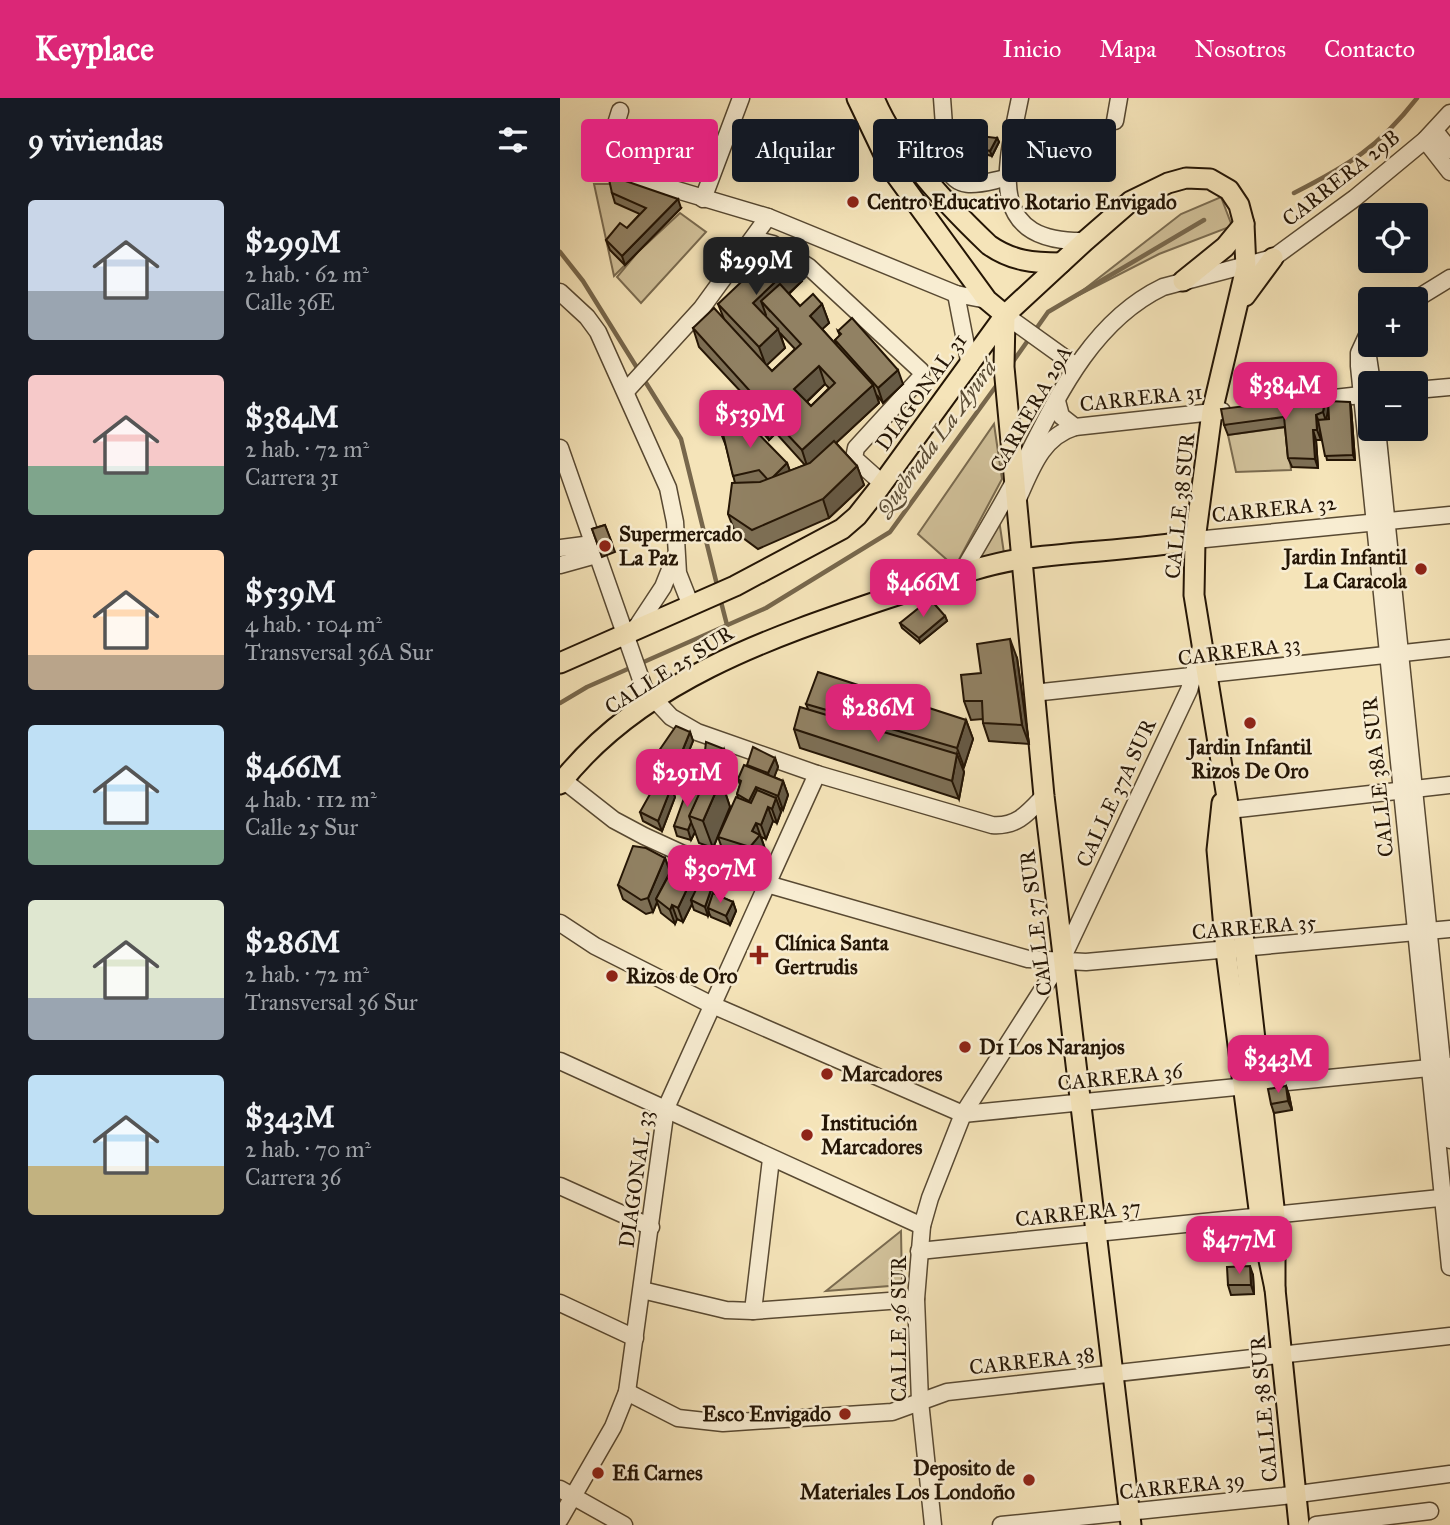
<!DOCTYPE html>
<html lang="es">
<meta charset="utf-8">
<style>
body{margin:0;font-family:"IM FELL Great Primer",serif;background:#242831;color:#f1f3f6;height:100vh;display:flex;flex-direction:column;font-size:26px;white-space:nowrap}
*{box-sizing:border-box;margin:0}
p{font-size:23px;color:#9ea1a6}
.icon{flex:none;width:38px;height:38px;fill:none;stroke:currentColor;stroke-width:2;stroke-linecap:round;stroke-linejoin:round}
.map{position:relative;flex:1;overflow:hidden}
.sheet{display:flex;flex-direction:column;background:#171b24;width:560px}
.sheet>*{flex:none}
.banner{position:absolute;left:21px;top:21px;width:665px;height:63px;display:flex;gap:14px}
.buttons{position:absolute;left:798px;top:105px;display:grid;gap:14px}
.buttons a{display:grid;place-items:center;width:70px;height:70px;border-radius:7px;background:#171b24;box-shadow:0 7px 28px #0002;font-size:35px}
.price{position:absolute;translate:-50% -60px;padding:0 16px;border-radius:14px;background:#db2777;color:#fff;font-size:23px;line-height:46px;filter:drop-shadow(0 2px 4px #0008)}
.price::after{content:'';position:absolute;left:50%;top:42px;width:21px;height:16px;margin-left:-10px;background:inherit;clip-path:polygon(0 0,100% 0,50% 100%)}
.price.on{background:#222;color:#fff}
ul{padding:0;list-style:none}
li{display:flex;align-items:center;gap:21px;height:175px;padding:0 28px}
li span{display:grid;place-items:center;flex:none;width:196px;height:140px;border-radius:7px;color:#555}
li>.icon{margin-inline-start:auto}
span .icon{width:84px;height:84px;fill:#fffc;stroke-width:1}
li b{font-size:30px}
h2{display:flex;justify-content:space-between;align-items:center;height:84px;padding:0 28px;font-size:30px}
.chip{padding:0 24px;border-radius:7px;background:#171b24;box-shadow:0 7px 28px #0002;font-size:24px;line-height:63px}
.chip.on{background:#db2777;color:#fff}
header{display:flex;align-items:center;gap:42px;box-sizing:border-box;height:98px;padding:0 35px;background:#db2777;color:#fff}
header strong{font-size:33px}
nav{display:flex;gap:38px;margin-inline-start:auto;font-size:24px}
main{display:flex;flex:1;min-height:0}
.map>svg:first-child{display:block}
</style>
<header>
<strong>Keyplace</strong>
<nav><a>Inicio</a><a>Mapa</a><a>Nosotros</a><a>Contacto</a></nav>
</header>
<main>
<section class="sheet">
<h2>9 viviendas<svg class="icon" aria-label="filters" viewBox="0 0 24 24"><path d="M4 7h16M4 17h16"/><circle cx="9" cy="7" r="2"/><circle cx="15" cy="17" r="2"/></svg></h2>
<ul>
<li><span style="background:linear-gradient(#c9d6e8 65%,#9aa5b1 0)"><svg class="icon" aria-label="home" viewBox="0 0 24 24"><path d="M3 11l9-7 9 7M6 9v11h12V9"/></svg></span><div><b>$299M</b><p>2 hab. · 62 m²</p><p>Calle 36E</p></div></li>
<li><span style="background:linear-gradient(#f6c9c9 65%,#7fa58c 0)"><svg class="icon" aria-label="home" viewBox="0 0 24 24"><path d="M3 11l9-7 9 7M6 9v11h12V9"/></svg></span><div><b>$384M</b><p>2 hab. · 72 m²</p><p>Carrera 31</p></div></li>
<li><span style="background:linear-gradient(#ffd9b3 75%,#b9a48a 0)"><svg class="icon" aria-label="home" viewBox="0 0 24 24"><path d="M3 11l9-7 9 7M6 9v11h12V9"/></svg></span><div><b>$539M</b><p>4 hab. · 104 m²</p><p>Transversal 36A Sur</p></div></li>
<li><span style="background:linear-gradient(#bfe0f5 75%,#7fa58c 0)"><svg class="icon" aria-label="home" viewBox="0 0 24 24"><path d="M3 11l9-7 9 7M6 9v11h12V9"/></svg></span><div><b>$466M</b><p>4 hab. · 112 m²</p><p>Calle 25 Sur</p></div></li>
<li><span style="background:linear-gradient(#dfe7d0 70%,#9aa5b1 0)"><svg class="icon" aria-label="home" viewBox="0 0 24 24"><path d="M3 11l9-7 9 7M6 9v11h12V9"/></svg></span><div><b>$286M</b><p>2 hab. · 72 m²</p><p>Transversal 36 Sur</p></div></li>
<li><span style="background:linear-gradient(#bfe0f5 65%,#c2b280 0)"><svg class="icon" aria-label="home" viewBox="0 0 24 24"><path d="M3 11l9-7 9 7M6 9v11h12V9"/></svg></span><div><b>$343M</b><p>2 hab. · 70 m²</p><p>Carrera 36</p></div></li>
</ul>
</section>
<div class="map">
<svg width="890" height="1427" viewBox="0 0 890 1427">
<rect width="100%" height="100%" fill="#f5e4b9"/>
<filter id="stains"><feTurbulence type="fractalNoise" baseFrequency=".00286" numOctaves="4"/><feColorMatrix values="0 0 0 0 .2 0 0 0 0 .09 0 0 0 0 .02 0 0 0 .5 -.17"/></filter>
<radialGradient id="worn" r=".72"><stop offset=".6" stop-color="#630" stop-opacity="0"/><stop offset="1" stop-color="#630" stop-opacity=".3"/></radialGradient>
<!-- green -->
<g fill="#d1c19a" stroke="#7a6b50" stroke-width="2">
<polygon points="34,86 51,86 89,120 50,152 65,167 54,178"/>
<polygon points="661,99 672,128 599,156 513,200 621,116"/>
<polygon points="120,115 146,134 81,205 57,179 78,154"/>
<polygon points="434,326 442,381 395,469 358,436"/>
<polygon points="727,329 731,372 676,374 668,337"/>
<polygon points="438,415 445,462 408,467"/>
<polygon points="341,1133 342,1187 266,1193"/>
</g>
<g fill="none" stroke-linecap="round" stroke-linejoin="round">
<!-- stream -->
<g stroke="#77674c" stroke-width="4.5">
<path d="M734,95C789,67 819,49 857,0"/>
<polyline points="0,154 23,183 79,273"/>
<polyline points="452,265 488,214 644,122"/>
<polyline points="83,280 121,341 158,491"/>
<polyline points="160,500 167,527"/>
<polyline points="0,605 27,589 206,510 330,434 439,284"/>
</g>
<defs>
<g id="minor">
<path d="M382,0L387,69C398,96 424,84 446,80"/>
<path d="M460,0C446,69 424,145 525,143"/>
<polyline points="60,13 44,64 53,73 208,119 396,196 427,202"/>
<polyline points="555,23 559,0"/>
<polyline points="875,33 890,52"/>
<polyline points="865,42 890,74"/>
<polyline points="143,101 181,0"/>
<polyline points="193,141 213,146 249,169 361,273 361,279 296,350 294,360 322,385"/>
<polyline points="0,194 27,219 38,234 108,390 115,424 118,475 131,508"/>
<polyline points="396,196 410,268"/>
<polyline points="856,201 890,180"/>
<polyline points="445,217 516,268"/>
<polyline points="810,231 799,255 799,268 890,1169"/>
<polyline points="807,252 812,285"/>
<polyline points="856,292 890,289"/>
<polyline points="66,293 141,211 208,119"/>
<polyline points="497,303 501,318 515,329 662,313"/>
<polyline points="747,303 810,296"/>
<polyline points="817,331 890,1042"/>
<path d="M0,350L84,590L111,619L137,634L257,676L432,727C457,729 468,715 484,698"/>
<path d="M455,407C470,376 479,340 515,329"/>
<polyline points="635,442 890,417"/>
<polyline points="0,450 32,446"/>
<polyline points="0,467 36,457"/>
<path d="M401,476C419,445 438,414 455,382C492,311 526,226 603,189L713,160L795,100L865,42L890,15"/>
<polyline points="74,533 103,489 115,459"/>
<polyline points="473,595 890,550"/>
<polyline points="3,682 54,722 84,738 121,755 207,786 468,861 526,864 890,831"/>
<polyline points="669,712 890,687"/>
<polyline points="0,825 35,848 150,906 403,1016 890,968"/>
<polyline points="0,963 362,1128"/>
<polyline points="0,1088 91,1129"/>
<polyline points="359,1153 890,1099"/>
<polyline points="82,1192 166,1212 193,1213 356,1201"/>
<polyline points="0,1205 75,1240"/>
<polyline points="193,1213 211,1061"/>
<polyline points="67,1294 118,1320 163,1325 332,1314 387,1294 890,1238"/>
<polyline points="0,1391 64,1427"/>
<polyline points="0,1421 53,1329 67,1294 106,1010 257,676"/>
<polyline points="373,1427 360,1303 356,1201 362,1128 370,1100 403,1016 502,861 629,592 641,549"/>
<polyline points="441,1427 723,1398 890,1376"/>
<polyline points="756,1427 870,1413"/>
</g>
<g id="major">
<polyline points="297,0 330,69 427,202 445,217"/>
<path d="M314,0C335,52 389,109 429,147C452,163 473,165 501,165"/>
<polyline points="623,183 665,149 684,126"/>
<polyline points="685,198 713,160"/>
<polyline points="445,218 444,269 484,698 571,1427"/>
<polyline points="0,565 175,488 282,431 297,418 320,389 445,217 525,143 571,103 608,85 626,80 650,81 669,92 679,107 684,126 686,170 652,314 635,442 634,497 669,712 715,1118 715,1191"/>
<path d="M0,686C79,584 211,539 328,500C372,486 416,468 461,461C519,453 578,452 635,442"/>
<polyline points="662,705 657,752 666,853 700,1119 715,1191 739,1427"/>
</g>
</defs>
<!-- minor casing -->
<use href="#minor" stroke="#584932" stroke-width="19"/>
<!-- major casing -->
<use href="#major" stroke="#241505" stroke-width="23"/>
<!-- minor -->
<use href="#minor" stroke="#f8edd2" stroke-width="16"/>
<!-- major -->
<use href="#major" stroke="#f5e4b9" stroke-width="19"/>
</g>
<!-- wall -->
<g fill="#7d6f55" stroke="#241505" stroke-width="2" fill-rule="evenodd">
<polygon points="437,40 439,44 432,58 420,55 419,50"/>
<polygon points="52,95 121,110 65,167 50,152 46,142 67,130 80,116 55,105"/>
<path d="M235,165L242,183L229,196L240,208L262,206L269,225L262,231L277,248L275,242L280,238L278,233L343,286L323,305L317,297L319,305L276,345L297,368L304,387L269,420L198,451L175,434L168,416L175,385L166,348L160,333L227,365L230,373L245,367L216,335L209,342L188,318L181,300L184,297L139,249L133,230L164,221L158,206ZM220,235L235,251L212,273L206,267L225,250ZM265,286L269,290L251,308L247,304Z"/>
<polygon points="766,298 768,303 791,309 795,362 767,362 760,331 761,342 756,342 758,370 732,369 728,360 725,329 668,337 664,327"/>
<polygon points="45,427 55,454 42,459 32,431"/>
<polygon points="385,518 387,523 360,545 342,530 340,525"/>
<polygon points="457,560 469,646 429,643 423,625 423,621 411,622 404,603 421,575"/>
<polygon points="246,606 406,622 413,641 404,669 402,668 404,674 399,701 240,650 234,631 248,611"/>
<polygon points="130,634 133,643 120,675 100,667 96,657"/>
<polygon points="164,651 167,661 158,680 161,682 170,709 153,750 139,745 135,734 131,742 117,738 114,728 132,690 130,684 147,659 145,653"/>
<polygon points="215,660 218,669 214,679 223,683 228,697 223,712 220,710 221,714 217,725 213,723 206,741 201,739 205,751 195,763 163,753 158,739 178,700 177,696 180,687 178,681 187,668"/>
<polygon points="111,690 115,699 102,733 83,723 80,714"/>
<polygon points="105,760 110,774 136,772 140,783 156,777 160,786 156,797 173,804 176,813 170,827 151,819 149,815 148,818 134,812 132,806 123,824 117,821 115,826 101,815 97,804 93,814 86,816 63,801 58,787"/>
<polygon points="726,988 729,997 732,1012 714,1015 711,1006"/>
<polygon points="693,1177 694,1196 671,1197 668,1187"/>
</g>
<!-- shaded-wall -->
<g fill="#665a45" stroke="#241505" stroke-width="2">
<polygon points="437,40 439,44 432,58 430,53"/>
<polygon points="118,101 121,110 65,167 62,158"/>
<polygon points="235,165 242,183 210,213 201,203 206,217 200,223 193,205"/>
<polygon points="262,206 269,225 256,237 250,218"/>
<polygon points="218,231 225,250 206,268 199,249"/>
<polygon points="259,268 265,286 241,309 234,291"/>
<polygon points="338,272 343,286 323,305 318,290"/>
<polygon points="313,287 319,305 248,371 242,352"/>
<polygon points="766,298 769,307 766,323 763,314"/>
<polygon points="790,304 791,309 795,362 793,357"/>
<polygon points="209,317 216,335 209,342 202,323"/>
<polygon points="756,317 760,326 761,342 757,332"/>
<polygon points="753,332 756,342 758,370 755,361"/>
<polygon points="227,365 232,379 209,383"/>
<polygon points="297,368 304,387 269,420 263,401"/>
<polygon points="385,518 387,523 360,545 359,540"/>
<polygon points="450,541 457,560 469,646 462,627"/>
<polygon points="406,622 413,641 404,669 397,650"/>
<polygon points="130,634 133,643 120,675 117,666"/>
<polygon points="164,651 167,661 149,698 145,689"/>
<polygon points="397,656 404,674 399,701 392,683"/>
<polygon points="215,660 218,669 212,685 208,675"/>
<polygon points="161,682 170,709 153,750 143,723"/>
<polygon points="223,683 228,697 223,712 218,698"/>
<polygon points="196,689 201,703 195,717 189,703"/>
<polygon points="111,690 115,699 102,733 98,723"/>
<polygon points="216,700 221,714 217,725 212,711"/>
<polygon points="208,709 213,723 206,741 201,727"/>
<polygon points="131,724 135,734 131,742 128,732"/>
<polygon points="196,725 205,751 195,763 190,749 192,733"/>
<polygon points="105,760 110,774 96,801 97,804 93,814 88,800"/>
<polygon points="136,772 141,786 131,802 132,806 123,824 118,810"/>
<polygon points="156,777 160,786 151,811 148,810 149,815 148,818 145,809"/>
<polygon points="173,804 176,813 170,827 166,818"/>
<polygon points="112,807 117,821 115,826 110,812"/>
<polygon points="726,988 729,997 732,1012 728,1003"/>
<polygon points="690,1168 693,1177 694,1196 691,1187"/>
</g>
<!-- building -->
<g fill="#918163" stroke="#241505" stroke-width="2" fill-rule="evenodd">
<polygon points="420,38 437,40 430,53 419,50"/>
<polygon points="48,77 118,101 62,158 46,142 60,125 67,130 86,110 52,95"/>
<polygon points="219,148 235,165 193,205 218,231 199,249 158,206"/>
<path d="M220,186L240,208L253,196L262,206L250,218L313,287L242,352L209,317L202,323L181,300L189,292L133,230L154,210L212,273L241,246L201,203ZM259,268L275,285L251,308L234,291Z"/>
<polygon points="292,220 338,272 318,290 275,242 281,236 278,233"/>
<polygon points="766,298 763,314 756,317 757,332 753,332 755,361 728,360 724,319 664,327 661,311"/>
<polygon points="768,303 790,304 793,357 765,358 758,322 769,321"/>
<polygon points="178,315 227,365 212,380 208,382 199,372 173,378 163,336 160,333"/>
<polygon points="274,343 297,368 263,401 192,432 168,416 172,385 200,384 250,365"/>
<polygon points="45,427 52,445 39,450 32,431"/>
<polygon points="370,501 385,518 359,540 340,525"/>
<polygon points="450,541 462,627 423,625 422,603 404,603 401,577 421,575 417,546"/>
<polygon points="258,574 406,622 397,650 246,606"/>
<polygon points="240,609 397,656 392,683 234,631"/>
<polygon points="116,628 130,634 117,666 96,657"/>
<polygon points="146,644 164,651 152,676 148,674 142,688 130,684 140,662 145,663 148,656 145,653"/>
<polygon points="193,649 215,660 208,675 187,667"/>
<polygon points="184,667 223,683 218,698 196,689 189,703 177,696 181,683 178,681"/>
<polygon points="148,674 161,682 143,723 129,718"/>
<polygon points="99,680 111,690 98,723 80,714"/>
<polygon points="128,689 141,692 129,718 131,724 128,732 114,728"/>
<polygon points="197,692 216,700 212,711 208,709 201,727 196,725 192,733 200,737 190,749 158,739 176,699 191,705"/>
<polygon points="73,748 86,750 105,760 88,800 81,802 58,787"/>
<polygon points="117,762 136,772 118,810 112,807 110,812 96,801"/>
<polygon points="143,777 156,777 145,809 131,802"/>
<polygon points="153,795 173,804 166,818 148,810"/>
<polygon points="726,988 728,1003 711,1006 708,991"/>
<polygon points="690,1168 691,1187 668,1187 667,1169"/>
</g>
<!-- markers -->
<g fill="#8f2418" stroke="#f8edd2" stroke-width="2.5">
<circle cx="293" cy="104" r="7"/>
<circle cx="45" cy="448" r="7"/>
<circle cx="861" cy="471" r="7"/>
<circle cx="690" cy="625" r="7"/>
<path d="M195.5 846.5h7v7h7v7h-7v7h-7v-7h-7v-7h7z"/>
<circle cx="52" cy="878" r="7"/>
<circle cx="405" cy="949" r="7"/>
<circle cx="267" cy="976" r="7"/>
<circle cx="247" cy="1037" r="7"/>
<circle cx="285" cy="1316" r="7"/>
<circle cx="38" cy="1375" r="7"/>
<circle cx="469" cy="1382" r="7"/>
</g>
<g text-anchor="middle" dominant-baseline="central" stroke-width="5" stroke-linejoin="round" paint-order="stroke">
<!-- street labels -->
<g font-size="21" fill="#241505" stroke="#f8edd2">
<text transform="translate(781 80) rotate(-38)">CARRERA 29B</text>
<text transform="translate(361 294) rotate(-54)">DIAGONAL 31</text>
<text transform="translate(581 300) rotate(-6)">CARRERA 31</text>
<text transform="translate(471 311) rotate(-60)">CARRERA 29A</text>
<text transform="translate(620 408) rotate(-84)">CALLE 38 SUR</text>
<text transform="translate(714 411) rotate(-6)">CARRERA 32</text>
<text transform="translate(679 553) rotate(-7)">CARRERA 33</text>
<text transform="translate(109 572) rotate(-32)">CALLE 25 SUR</text>
<text transform="translate(818 679) rotate(-96)">CALLE 38A SUR</text>
<text transform="translate(556 695) rotate(-65)">CALLE 37A SUR</text>
<text transform="translate(476 825) rotate(-97)">CALLE 37 SUR</text>
<text transform="translate(694 829) rotate(-5)">CARRERA 35</text>
<text transform="translate(560 979) rotate(-6)">CARRERA 36</text>
<text transform="translate(76 1081) rotate(-82)">DIAGONAL 33</text>
<text transform="translate(518 1115) rotate(-6)">CARRERA 37</text>
<text transform="translate(339 1231) rotate(-90)">CALLE 36 SUR</text>
<text transform="translate(472 1263) rotate(-6)">CARRERA 38</text>
<text transform="translate(704 1311) rotate(-95)">CALLE 38 SUR</text>
<text transform="translate(622 1388) rotate(-6)">CARRERA 39</text>
</g>
<!-- poi labels -->
<g font-size="21" font-weight="bold" fill="#241505" stroke="#f8edd2" text-anchor="start">
<text x="307" y="104">Centro Educativo Rotario Envigado</text>
<text x="59" y="436">Supermercado<tspan x="59" dy="24">La Paz</tspan></text>
<text x="847" y="459" text-anchor="end">Jardin Infantil<tspan x="847" dy="24">La Caracola</tspan></text>
<text x="690" y="649" text-anchor="middle">Jardin Infantil<tspan x="690" dy="24">Rizos De Oro</tspan></text>
<text x="215" y="845">Clínica Santa<tspan x="215" dy="24">Gertrudis</tspan></text>
<text x="66" y="878">Rizos de Oro</text>
<text x="419" y="949">D1 Los Naranjos</text>
<text x="281" y="976">Marcadores</text>
<text x="261" y="1025">Institución<tspan x="261" dy="24">Marcadores</tspan></text>
<text x="271" y="1316" text-anchor="end">Esco Envigado</text>
<text x="455" y="1370" text-anchor="end">Deposito de<tspan x="455" dy="24">Materiales Los Londoño</tspan></text>
<text x="52" y="1375">Efi Carnes</text>
</g>
<!-- water labels -->
<g font-size="23" font-style="italic" fill="#5b4c35" stroke="#f8edd2">
<text transform="translate(376 340) rotate(-54)">Quebrada La Ayurá</text>
</g>
</g>
<rect width="100%" height="100%" filter="url(#stains)"/>
<rect width="100%" height="100%" fill="url(#worn)"/>
</svg>
<div class="buttons">
<a><svg class="icon" aria-label="locate" viewBox="0 0 24 24"><circle cx="12" cy="12" r="6"/><path d="M12 2v4M12 18v4M2 12h4M18 12h4"/></svg></a>
<a>+</a>
<a>−</a>
</div>
<b class="price on" style="left:196px;top:199px">$299M</b>
<b class="price" style="left:725px;top:324px">$384M</b>
<b class="price" style="left:190px;top:352px">$539M</b>
<b class="price" style="left:363px;top:521px">$466M</b>
<b class="price" style="left:318px;top:646px">$286M</b>
<b class="price" style="left:127px;top:711px">$291M</b>
<b class="price" style="left:160px;top:807px">$307M</b>
<b class="price" style="left:718px;top:997px">$343M</b>
<b class="price" style="left:679px;top:1178px">$477M</b>
<div class="banner">
<a class="chip on">Comprar</a>
<a class="chip">Alquilar</a>
<a class="chip">Filtros</a>
<a class="chip">Nuevo</a>
</div>
</div>
</main>
